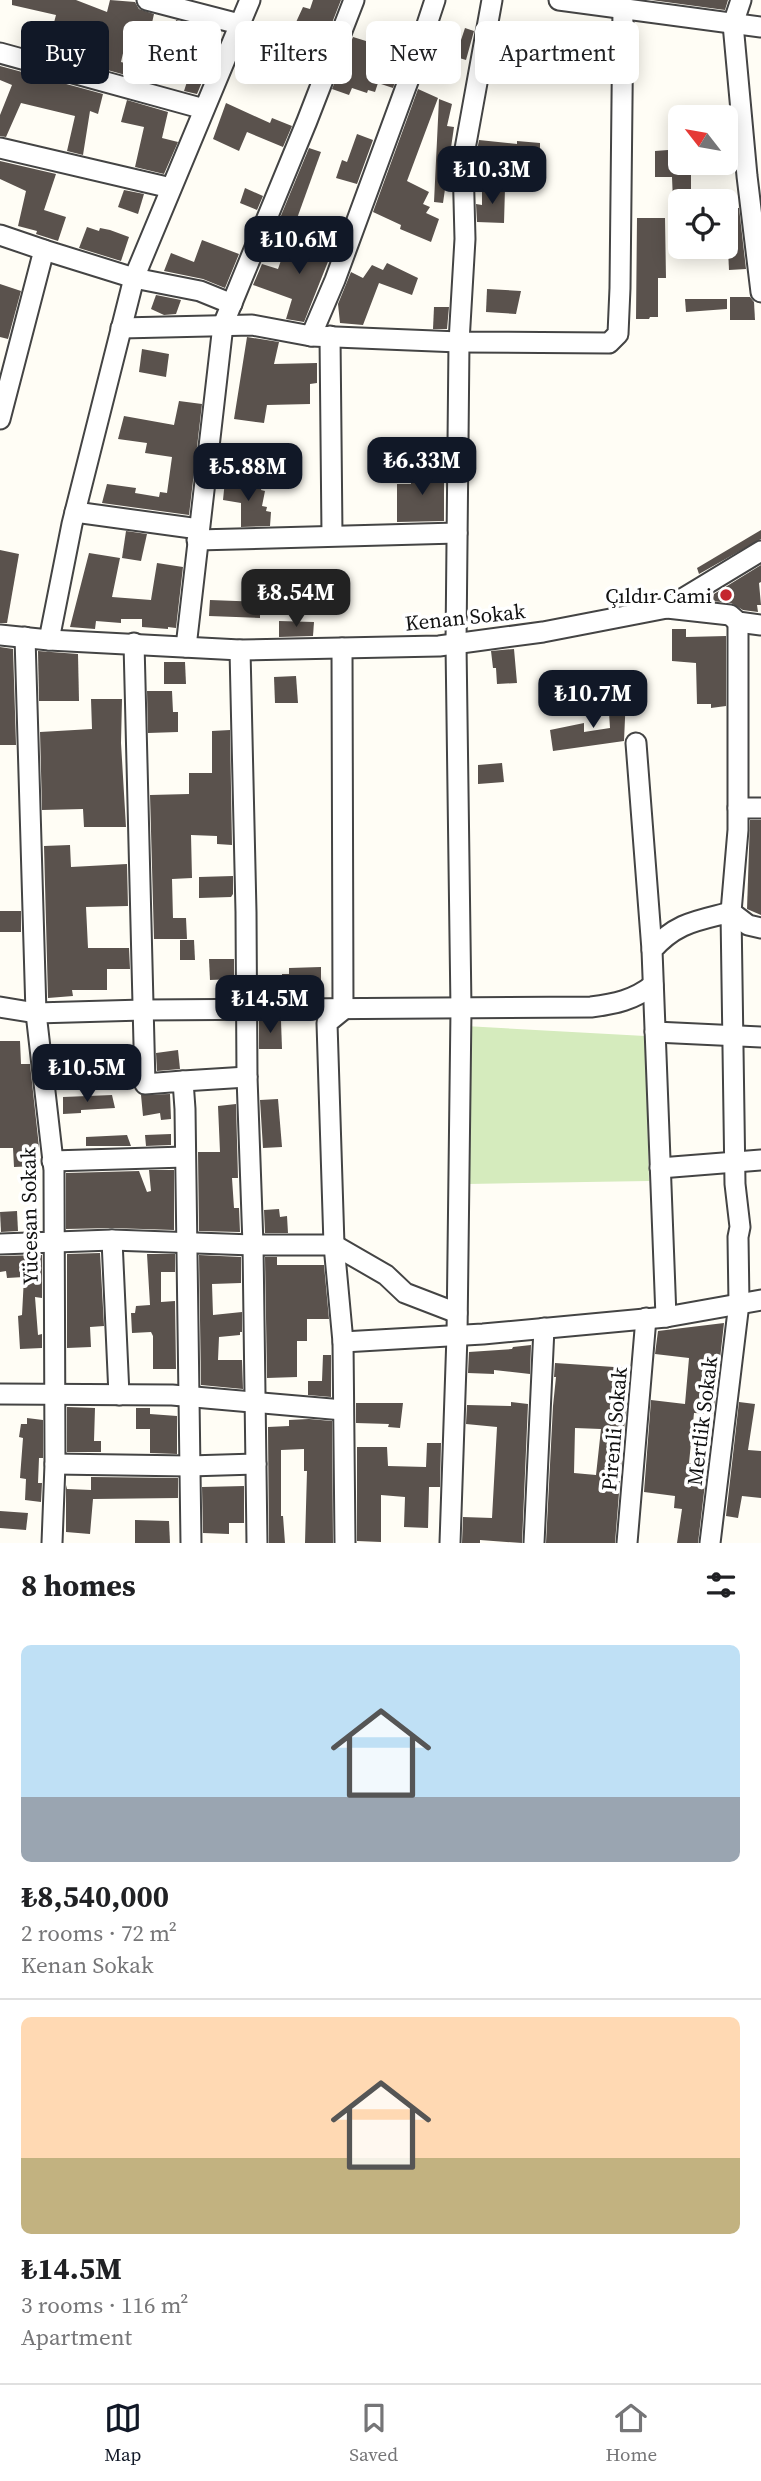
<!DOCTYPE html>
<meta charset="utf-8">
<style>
body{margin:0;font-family:"Source Serif 4",serif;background:#f6f6f6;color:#202124;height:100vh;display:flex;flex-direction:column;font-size:26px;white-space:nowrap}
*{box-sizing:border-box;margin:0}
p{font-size:23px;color:#757577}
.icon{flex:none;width:38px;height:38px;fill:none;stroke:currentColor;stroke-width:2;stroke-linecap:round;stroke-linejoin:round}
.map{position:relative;height:1543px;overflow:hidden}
.panel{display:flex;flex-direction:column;background:#fff;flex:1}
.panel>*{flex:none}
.guide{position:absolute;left:21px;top:21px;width:719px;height:63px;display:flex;gap:14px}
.needle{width:46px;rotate:301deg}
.buttons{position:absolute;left:668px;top:105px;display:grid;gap:14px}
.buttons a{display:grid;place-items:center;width:70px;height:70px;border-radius:10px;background:#fff;box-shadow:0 4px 18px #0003;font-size:35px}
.price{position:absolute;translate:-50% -60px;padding:0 16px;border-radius:14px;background:#111827;color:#fff;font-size:23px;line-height:46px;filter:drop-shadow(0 2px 4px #0008)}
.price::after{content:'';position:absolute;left:50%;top:42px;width:21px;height:16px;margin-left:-10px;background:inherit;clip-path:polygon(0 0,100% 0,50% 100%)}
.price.active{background:#222;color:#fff}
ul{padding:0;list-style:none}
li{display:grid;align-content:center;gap:14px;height:371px;padding:0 21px}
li+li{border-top:2px solid #e0e0e0}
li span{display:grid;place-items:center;height:217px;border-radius:10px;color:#555}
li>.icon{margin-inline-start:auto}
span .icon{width:126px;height:126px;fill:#fffc;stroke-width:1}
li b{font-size:30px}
h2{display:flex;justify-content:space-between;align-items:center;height:84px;padding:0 21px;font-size:30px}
.chip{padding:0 24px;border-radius:10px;background:#fff;box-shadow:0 4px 18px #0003;font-size:24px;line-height:63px}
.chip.active{background:#111827;color:#fff}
.tabs{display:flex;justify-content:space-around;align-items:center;height:98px;border-top:2px solid #e0e0e0;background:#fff;font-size:19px;color:#757577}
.tabs a{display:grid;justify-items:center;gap:4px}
.tabs .active{color:#111827}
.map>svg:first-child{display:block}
</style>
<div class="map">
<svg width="761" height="1543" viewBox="0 0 761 1543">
<rect width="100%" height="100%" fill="#fffdf5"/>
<!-- green -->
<polygon fill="#d5ebbd" points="465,1026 645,1036 649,1181 468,1184"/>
<!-- building -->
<g fill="#5a524d" fill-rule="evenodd">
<polygon points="12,0 76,0 107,12 110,0 135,2 139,9 154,14 147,45 126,40 121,62 142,68 140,79 46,53 56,15 12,5"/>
<polygon points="313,0 341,0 317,61 285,46 303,7 310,9"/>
<polygon points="651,0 728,0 725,10"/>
<polygon points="176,20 199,26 194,46 172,41"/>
<polygon points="465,28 474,31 466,60 456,57 448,76 428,66 437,46 448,51 461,40"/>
<polygon points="353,37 405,53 393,88 378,83 375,92 368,90 367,93 352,88 349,95 332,89"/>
<polygon points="195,43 211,47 205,70 207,70 197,94 184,91 195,57 192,56"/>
<polygon points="0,66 103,94 98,114 90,111 83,155 67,151 75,116 21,103 6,137 0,136 0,115 12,85 0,80"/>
<polygon points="418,89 438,98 407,181 429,192 423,204 430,207 426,213 439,219 431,242 400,229 401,225 373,212"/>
<polygon points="439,99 452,104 447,126 454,127 443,203 434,202"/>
<polygon points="127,100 168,112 162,138 178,142 164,174 135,167 144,127 121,122"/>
<polygon points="226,103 270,123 272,118 292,126 283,147 247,132 239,151 213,139"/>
<polygon points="726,123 730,123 734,173 726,174"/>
<polygon points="357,134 373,140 357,184 336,178 342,160 347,162"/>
<polygon points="479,140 517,144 517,141 540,143 540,157 505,155 504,159 476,156"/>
<polygon points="309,148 321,152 291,235 275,230"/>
<polygon points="681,149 681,163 686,163 686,168 691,168 691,201 673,201 672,177 655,177 655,151"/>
<polygon points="0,161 56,174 44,210 66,217 58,241 36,234 37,231 18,226 26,191 0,179"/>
<polygon points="482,187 505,188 504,223 477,222 476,204 482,205"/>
<polygon points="245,188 263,196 257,210 240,203"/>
<polygon points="124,190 144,194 138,214 118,207"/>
<polygon points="726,208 739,208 746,269 729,270"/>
<polygon points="637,218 665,218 666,278 658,278 658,317 650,317 649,319 636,319"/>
<polygon points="87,227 99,231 100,228 110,230 129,237 121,261 79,248"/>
<polygon points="317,229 337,239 304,322 286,319 292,299 253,285 262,264 278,269 285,249 308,259"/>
<polygon points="202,240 239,254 225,288 203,279 164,271 171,253 194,262"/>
<polygon points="387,263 418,278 412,295 379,283 363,325 340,323 338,304 351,272 363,278 372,265 383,270"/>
<polygon points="0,284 21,291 8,339 0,337"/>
<polygon points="487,289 521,291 516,314 486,312"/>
<polygon points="156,295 181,300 176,314 164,315 151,309"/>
<polygon points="730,297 750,297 754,302 755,320 730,320"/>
<polygon points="685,299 727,299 727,309 686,312"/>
<polygon points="434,307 449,307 447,329 433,329"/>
<polygon points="247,337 279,342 274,364 317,363 317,383 310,384 310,404 267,405 264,423 234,419"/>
<polygon points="142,349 169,354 166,377 139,372"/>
<polygon points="179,401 202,404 189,515 102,503 107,484 136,488 135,493 159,497 160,492 167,493 172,457 145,453 147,443 118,439 124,416 174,425"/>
<polygon points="411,469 444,469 444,521 397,522 397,484 411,484"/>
<polygon points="225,480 262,486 261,490 265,491 262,506 267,507 266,511 271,512 270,526 241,527 241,503 223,500"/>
<polygon points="761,530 761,539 699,574 697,568"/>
<polygon points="126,531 147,534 141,561 122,558"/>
<polygon points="0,550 19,554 7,623 0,623"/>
<polygon points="89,553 120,558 112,597 151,600 157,563 183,567 176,628 168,627 168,629 142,627 142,619 121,619 121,623 96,621 95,629 70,627"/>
<polygon points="761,565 761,582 759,583 761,605 757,605 758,612 743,610 731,603 712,601 714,594"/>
<polygon points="210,600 260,602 260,618 209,616"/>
<polygon points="279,621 314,622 313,636 279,637"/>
<polygon points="672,629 686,629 686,637 726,636 726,706 711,708 711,704 697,704 696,663 672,661"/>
<polygon points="0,647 13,649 16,745 0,745"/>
<polygon points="514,649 517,683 497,684 496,668 493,668 491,651"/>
<polygon points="38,651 78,654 79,701 39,701"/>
<polygon points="164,662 185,662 186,684 164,684"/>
<polygon points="296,676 298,703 275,703 274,677"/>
<polygon points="147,691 172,691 173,712 178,712 178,732 148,733"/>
<polygon points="626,696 624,741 553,751 550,730 584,723 584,732 610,728 608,698"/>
<polygon points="91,699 122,699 121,743 126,827 84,827 83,809 42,810 40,732 92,729"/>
<polygon points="230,730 232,845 217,844 217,836 191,835 192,878 172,879 173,918 186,918 187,939 154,939 150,795 189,794 189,773 212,773 212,731"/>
<polygon points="502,763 504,782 478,784 478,765"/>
<polygon points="750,820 761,820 761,915 747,909"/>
<polygon points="70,845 71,867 127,864 128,906 86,907 88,948 129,948 130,969 107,969 107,990 72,990 73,996 48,998 44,846"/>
<polygon points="233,876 233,894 231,897 199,898 199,877"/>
<rect x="0" y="911" width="21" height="21"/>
<polygon points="180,940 194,940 195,960 180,960"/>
<polygon points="209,959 234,959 234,979 210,980"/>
<polygon points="321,967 321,997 282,997 282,974 289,974 289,968"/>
<polygon points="259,1021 281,1021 282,1049 259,1049"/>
<polygon points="0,1041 20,1041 21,1064 30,1064 39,1147 37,1148 37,1166 14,1167 13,1148 0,1148"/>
<polygon points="178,1050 180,1069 157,1071 156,1053"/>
<polygon points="66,1058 66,1069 72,1069 73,1086 57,1087 54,1059"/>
<polygon points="170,1094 171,1119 161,1120 160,1113 143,1116 141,1095"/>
<polygon points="112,1095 115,1108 81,1110 81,1113 63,1114 63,1097"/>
<polygon points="278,1099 282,1147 263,1148 260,1100"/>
<polygon points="236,1104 238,1178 232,1178 234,1208 239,1208 240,1232 199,1231 198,1152 220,1152 218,1106"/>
<polygon points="171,1134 171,1145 146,1146 145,1135"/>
<polygon points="127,1135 131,1146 86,1146 86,1137"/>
<polygon points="149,1170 174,1170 174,1230 112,1228 66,1229 66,1173 139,1171 147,1192 151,1191"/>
<polygon points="279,1209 280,1217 287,1216 288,1233 265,1233 264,1210"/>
<polygon points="17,1211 18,1231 1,1232 0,1212"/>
<polygon points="100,1253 104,1326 90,1327 91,1347 67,1348 67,1254"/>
<polygon points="147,1254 175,1254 175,1272 161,1272 161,1302 175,1301 176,1369 153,1369 153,1336 151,1332 132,1333 131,1313 135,1313 136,1306 150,1305"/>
<polygon points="42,1255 42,1298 35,1297 38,1335 42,1334 42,1348 20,1349 18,1316 22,1315 24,1277 7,1278 6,1271 0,1272 0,1256"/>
<polygon points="199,1255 241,1257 241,1283 212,1284 213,1315 242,1312 242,1332 240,1332 240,1335 219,1337 218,1360 242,1360 243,1389 201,1385"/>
<polygon points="265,1257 277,1257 277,1265 324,1265 329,1319 307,1319 307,1341 297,1341 297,1377 267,1378"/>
<polygon points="724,1323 719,1368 712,1367 707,1398 715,1398 713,1414 694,1413 689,1463 707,1467 698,1543 677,1543 682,1509 674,1508 675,1496 644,1492 651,1400 685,1404 689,1358 655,1354 658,1331"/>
<polygon points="531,1345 530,1374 494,1370 494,1374 468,1373 469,1352 512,1349 513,1347"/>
<polygon points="323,1355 331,1355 331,1397 308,1395 308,1381 322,1381"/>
<path d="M555,1363L629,1368L615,1543H546L553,1406L556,1377H554ZM575,1428L601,1429L596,1475L574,1473Z"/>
<polygon points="511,1402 528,1404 522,1543 480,1540 480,1543 462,1543 463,1517 492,1518 497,1427 466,1424 467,1405 511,1406"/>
<polygon points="739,1402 755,1404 748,1450 761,1451 761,1498 742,1496 738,1518 726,1516"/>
<polygon points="356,1403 403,1403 400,1428 388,1427 389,1424 356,1423"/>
<polygon points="67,1407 95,1408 94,1441 101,1441 101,1452 67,1452"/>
<polygon points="136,1408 150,1408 150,1414 177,1416 177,1454 150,1453 150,1429 136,1429"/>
<polygon points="27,1418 43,1420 43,1458 39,1458 38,1483 42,1483 41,1502 25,1500 26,1479 20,1478 23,1438 19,1437 21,1424 27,1424"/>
<polygon points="309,1419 332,1421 333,1543 305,1543 307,1471 304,1471 304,1449 281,1450 281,1516 283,1516 285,1543 269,1543 268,1427 289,1426 289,1420"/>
<polygon points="427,1443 441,1443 440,1487 429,1487 428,1528 404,1527 405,1497 381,1495 381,1542 357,1541 357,1447 387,1447 388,1466 426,1467"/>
<polygon points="91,1477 178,1478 178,1498 93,1499 90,1534 66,1532 66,1485 67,1489 91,1490"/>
<polygon points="244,1486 244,1523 229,1523 229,1534 203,1533 202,1487"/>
<polygon points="0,1511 28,1513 26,1530 0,1528"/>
<polygon points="135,1520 169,1521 170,1543 135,1543"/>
</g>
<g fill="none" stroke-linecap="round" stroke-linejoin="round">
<defs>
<g id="minor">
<polyline points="147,0 239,24"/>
<polyline points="559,0 761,27"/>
<polyline points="741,0 733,24 747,176 761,292"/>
<polyline points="0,53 204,109"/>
<polyline points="0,148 171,188"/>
<polyline points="0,235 44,250 0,419"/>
<polyline points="44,250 134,278 200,291 232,304"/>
<polyline points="121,328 252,325 311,336 459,342 609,343 618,334 620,288 623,8"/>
<polyline points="311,336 335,280 410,76 435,0"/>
<polyline points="330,336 332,535"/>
<polyline points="75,512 199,529"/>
<polyline points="197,540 457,533"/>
<polyline points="667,608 761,551"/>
<polyline points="738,622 738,830 731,912 748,925 761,928"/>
<polyline points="0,635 49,640 240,650 439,646 543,632 667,608 730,615 738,622 761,625"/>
<polyline points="25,637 36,1013 54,1170 55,1464 52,1543"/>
<polyline points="49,640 72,524 134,278 250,0"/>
<polyline points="134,643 145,1084 183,1081 185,1109 191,1543"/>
<polyline points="186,647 223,325 307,121 354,0"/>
<polyline points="342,648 343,1010 327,1023 334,1245 343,1342 345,1543"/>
<polyline points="240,650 246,912 247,1077 253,1245 257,1543"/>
<polyline points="636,743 652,950"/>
<polyline points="738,808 761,808"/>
<path d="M0,1007L36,1013L143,1010L591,1007C615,1004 634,1000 653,985"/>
<polyline points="655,1032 761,1037"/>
<polyline points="183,1081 247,1077"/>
<polyline points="52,1161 185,1157"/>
<polyline points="660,1168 761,1160"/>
<polyline points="112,1240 119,1395"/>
<polyline points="0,1244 112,1240 253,1245 334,1245 386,1275 405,1293 457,1313"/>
<path d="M666,1317L652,950C677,922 697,921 731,912L735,1184L740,1227L738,1237L739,1303L710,1543"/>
<polyline points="343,1342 483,1334 666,1317 761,1300"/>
<polyline points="0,1394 172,1395 343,1410"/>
<polyline points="55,1464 189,1466 256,1464"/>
<polyline points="450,1543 457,1335 461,1009 456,644 459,342 465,239 463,160 492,0"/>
<polyline points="534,1543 544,1328"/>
<polyline points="627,1543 646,1318"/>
</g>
</defs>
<!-- minor casing -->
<use href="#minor" stroke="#444" stroke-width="23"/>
<!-- minor -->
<use href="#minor" stroke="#fff" stroke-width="19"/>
</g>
<!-- markers -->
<circle fill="#c4262e" stroke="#fff" stroke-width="2.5" cx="726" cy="595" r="7"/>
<g text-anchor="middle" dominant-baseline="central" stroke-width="7" stroke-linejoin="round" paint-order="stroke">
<!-- poi labels -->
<g font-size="21" fill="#111" stroke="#fff" text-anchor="end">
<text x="712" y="595">Çıldır Cami</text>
</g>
<!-- street labels -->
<g font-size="21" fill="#111" stroke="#fff">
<text transform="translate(465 617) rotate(-6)">Kenan Sokak</text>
<text transform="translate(29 1216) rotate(-91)">Yücesan Sokak</text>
<text transform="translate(702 1421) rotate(-83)">Mertlik Sokak</text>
<text transform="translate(614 1429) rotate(-85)">Pirenli Sokak</text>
</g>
</g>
</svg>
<div class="buttons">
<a><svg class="needle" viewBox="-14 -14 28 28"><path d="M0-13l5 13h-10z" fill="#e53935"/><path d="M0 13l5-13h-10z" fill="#757577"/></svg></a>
<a><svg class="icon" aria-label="locate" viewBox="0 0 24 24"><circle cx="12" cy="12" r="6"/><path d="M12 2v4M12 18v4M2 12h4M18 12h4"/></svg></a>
</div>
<b class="price" style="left:492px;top:206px">₺10.3M</b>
<b class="price" style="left:299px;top:276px">₺10.6M</b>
<b class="price" style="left:422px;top:497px">₺6.33M</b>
<b class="price" style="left:248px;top:503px">₺5.88M</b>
<b class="price active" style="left:296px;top:629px">₺8.54M</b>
<b class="price" style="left:593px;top:730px">₺10.7M</b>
<b class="price" style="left:270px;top:1035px">₺14.5M</b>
<b class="price" style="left:87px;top:1104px">₺10.5M</b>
<div class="guide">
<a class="chip active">Buy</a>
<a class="chip">Rent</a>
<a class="chip">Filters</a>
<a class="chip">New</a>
<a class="chip">Apartment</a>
</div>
</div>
<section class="panel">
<h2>8 homes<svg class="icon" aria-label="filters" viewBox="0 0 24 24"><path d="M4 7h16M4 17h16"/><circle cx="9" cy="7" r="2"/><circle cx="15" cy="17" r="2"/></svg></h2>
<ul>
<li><span style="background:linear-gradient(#bfe0f5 70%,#9aa5b1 0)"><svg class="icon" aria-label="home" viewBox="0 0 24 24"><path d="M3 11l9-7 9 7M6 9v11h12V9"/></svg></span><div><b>₺8,540,000</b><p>2 rooms · 72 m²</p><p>Kenan Sokak</p></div></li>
<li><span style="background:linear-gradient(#ffd9b3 65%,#c2b280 0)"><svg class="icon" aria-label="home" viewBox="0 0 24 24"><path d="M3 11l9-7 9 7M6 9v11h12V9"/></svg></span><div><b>₺14.5M</b><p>3 rooms · 116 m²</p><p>Apartment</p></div></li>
</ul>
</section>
<nav class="tabs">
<a class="active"><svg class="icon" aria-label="map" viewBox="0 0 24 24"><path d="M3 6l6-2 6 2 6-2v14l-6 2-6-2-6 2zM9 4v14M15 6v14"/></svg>Map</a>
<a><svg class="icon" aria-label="saved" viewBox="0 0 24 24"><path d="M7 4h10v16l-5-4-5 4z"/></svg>Saved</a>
<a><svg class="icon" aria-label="home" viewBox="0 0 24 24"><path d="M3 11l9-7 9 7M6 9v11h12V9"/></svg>Home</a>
</nav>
